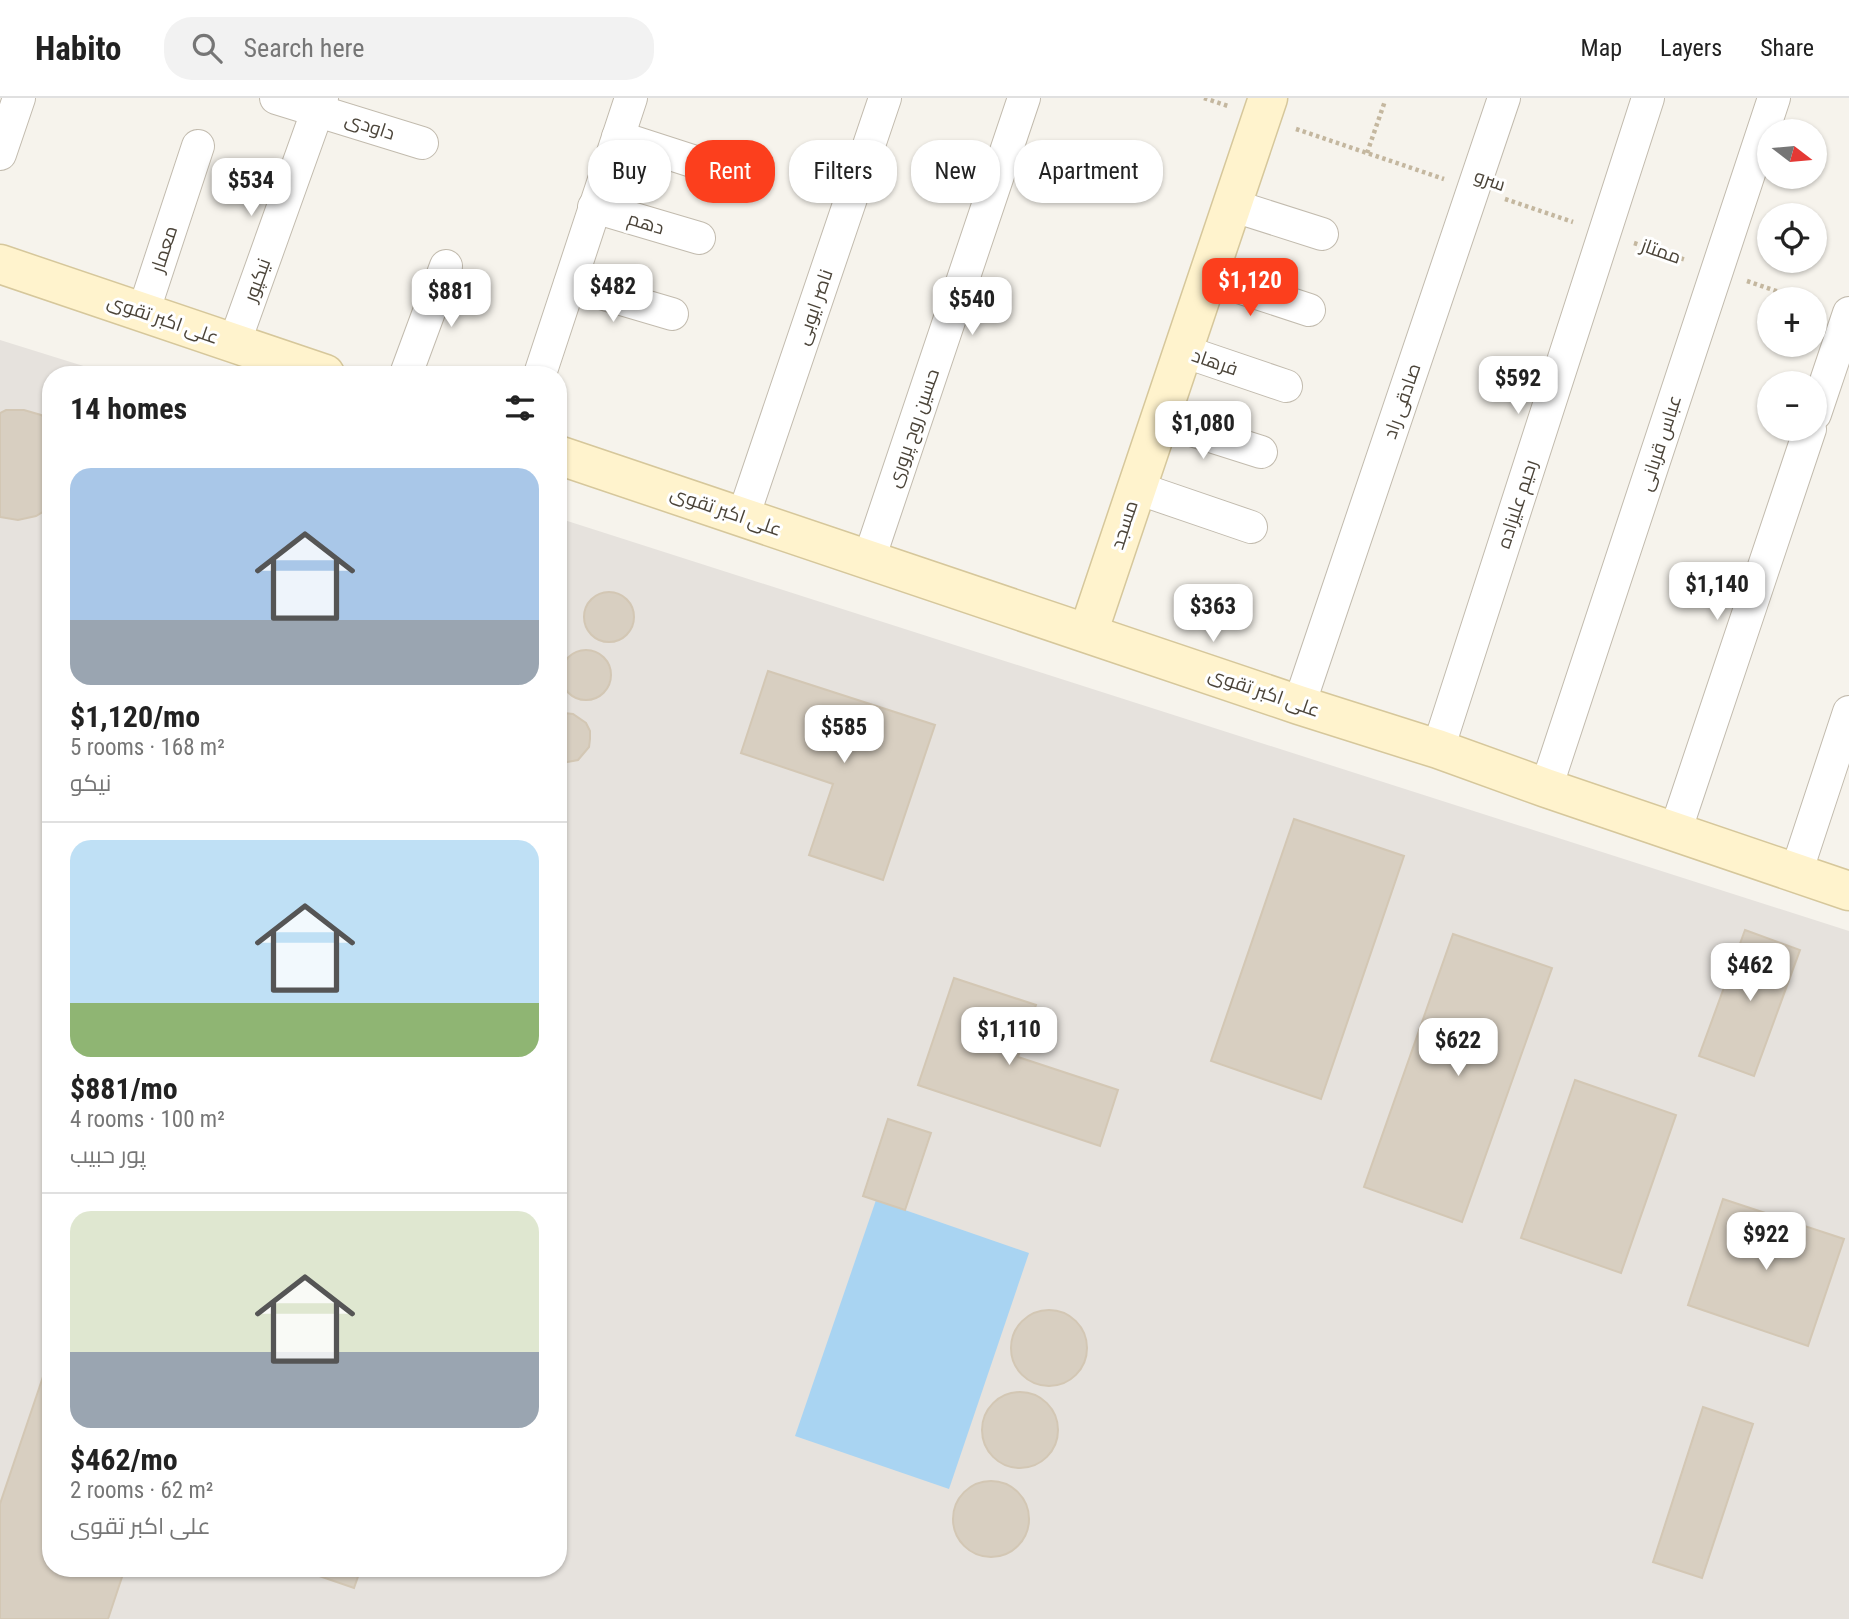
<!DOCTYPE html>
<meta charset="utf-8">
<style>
body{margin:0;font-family:"Roboto Condensed",Cairo,sans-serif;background:#f2f2f2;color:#222;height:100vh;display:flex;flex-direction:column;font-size:26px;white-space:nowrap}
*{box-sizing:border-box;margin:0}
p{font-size:23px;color:#767676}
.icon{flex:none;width:38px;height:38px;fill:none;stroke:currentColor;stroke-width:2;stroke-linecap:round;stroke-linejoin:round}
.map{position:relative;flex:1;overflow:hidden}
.drawer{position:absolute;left:42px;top:268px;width:525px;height:1211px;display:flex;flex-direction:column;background:#fff;border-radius:28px;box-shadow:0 2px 5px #0004}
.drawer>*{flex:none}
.top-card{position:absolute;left:588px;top:42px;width:665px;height:63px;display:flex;gap:14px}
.needle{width:46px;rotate:106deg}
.fabs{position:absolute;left:1757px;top:21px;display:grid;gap:14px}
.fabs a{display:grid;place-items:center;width:70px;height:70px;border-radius:50%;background:#fff;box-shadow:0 2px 5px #0004;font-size:35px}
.price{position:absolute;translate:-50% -60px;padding:0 16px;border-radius:14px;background:#fff;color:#222;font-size:23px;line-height:46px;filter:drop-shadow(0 2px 4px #0008)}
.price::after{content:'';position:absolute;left:50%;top:42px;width:21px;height:16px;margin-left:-10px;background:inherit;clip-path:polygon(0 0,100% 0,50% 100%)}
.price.on{background:#fc3f1d;color:#fff}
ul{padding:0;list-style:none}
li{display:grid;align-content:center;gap:14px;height:371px;padding:0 28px}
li+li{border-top:2px solid #e0e0e0}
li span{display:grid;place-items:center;height:217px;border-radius:21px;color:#555}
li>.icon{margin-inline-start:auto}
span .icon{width:126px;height:126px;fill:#fffc;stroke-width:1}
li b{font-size:30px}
h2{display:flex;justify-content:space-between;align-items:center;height:84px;padding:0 28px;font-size:30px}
.pill{padding:0 24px;border-radius:28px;background:#fff;box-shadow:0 2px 5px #0004;font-size:24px;line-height:63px}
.pill.on{background:#fc3f1d;color:#fff}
header{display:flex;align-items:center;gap:42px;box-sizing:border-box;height:98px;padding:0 35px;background:#fff;border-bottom:2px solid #e0e0e0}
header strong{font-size:33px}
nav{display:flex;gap:38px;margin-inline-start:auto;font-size:24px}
.search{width:490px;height:63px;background:#f2f2f2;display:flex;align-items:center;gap:18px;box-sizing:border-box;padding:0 24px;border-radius:28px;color:#767676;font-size:26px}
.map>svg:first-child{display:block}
</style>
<header>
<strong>Habito</strong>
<div class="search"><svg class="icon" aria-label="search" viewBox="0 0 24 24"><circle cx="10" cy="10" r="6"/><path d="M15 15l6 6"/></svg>Search here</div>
<nav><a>Map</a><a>Layers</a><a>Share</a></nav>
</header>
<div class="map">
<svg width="1849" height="1521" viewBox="0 0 1849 1521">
<rect width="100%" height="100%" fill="#f6f3ec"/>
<!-- industrial -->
<polygon fill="#e6e2dd" points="0,242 109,276 51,276 51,1470 558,1470 558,420 1849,833 1849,1521 0,1521"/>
<!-- water -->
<polygon fill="#a9d4f2" points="876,1102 1029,1155 949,1391 795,1338"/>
<!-- building -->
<g fill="#d8cfc1" stroke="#d3c7b4" stroke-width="2">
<polygon points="6,312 24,312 41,317 51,324 51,409 36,418 18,422 0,419 0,315"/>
<circle cx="609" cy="519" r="25"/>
<circle cx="586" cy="577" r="25"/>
<polygon points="768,573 935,627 883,782 809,757 833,686 741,655"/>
<polygon points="564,615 573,616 586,625 590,633 590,641 589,649 578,662 562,665 558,664 558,616"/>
<polygon points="1294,721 1404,758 1321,1001 1211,963"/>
<polygon points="1745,832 1800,852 1754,978 1699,958"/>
<polygon points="1453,836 1552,870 1462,1124 1364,1089"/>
<polygon points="954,880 1036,907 1018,959 1118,992 1100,1048 918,987"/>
<polygon points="1575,982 1676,1017 1621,1175 1521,1140"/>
<polygon points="888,1021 931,1035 905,1112 863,1098"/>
<polygon points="1723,1101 1844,1141 1808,1248 1688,1207"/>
<circle cx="1049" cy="1250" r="38"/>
<polygon points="51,1255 51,1470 125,1470 108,1521 0,1521 0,1406"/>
<circle cx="1020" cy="1332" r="38"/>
<polygon points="1703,1309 1753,1326 1702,1480 1653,1464"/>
<circle cx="991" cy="1421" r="38"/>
<polygon points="296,1470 361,1470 354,1490"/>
</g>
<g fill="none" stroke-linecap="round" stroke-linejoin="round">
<defs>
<g id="street">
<polyline points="276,0 422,45"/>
<polyline points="618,39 720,72"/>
<polyline points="0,56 19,0"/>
<polyline points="1231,107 1322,136"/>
<polyline points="594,109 699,140"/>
<polyline points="1208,179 1309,212"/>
<polyline points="570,186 672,216"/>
<polyline points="143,215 198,48"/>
<polyline points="234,246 322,0"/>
<polyline points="1183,253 1286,288"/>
<polyline points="406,276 446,168"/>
<polyline points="540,276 631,0"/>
<polyline points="1815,316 1849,215"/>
<polyline points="1160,322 1261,354"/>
<polyline points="1137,390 1251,429"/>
<polyline points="743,419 885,0"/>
<polyline points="869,461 1024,0"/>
<polyline points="1299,607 1504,0"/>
<polyline points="1438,651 1648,0"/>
<polyline points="1546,690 1774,0"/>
<polyline points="1675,734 1810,331"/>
<polyline points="1796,775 1849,614"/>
</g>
<g id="secondary">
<polyline points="0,166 325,276"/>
<polyline points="558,357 1299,607 1438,651 1546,690 1849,793"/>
<polyline points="1088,535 1268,0"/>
</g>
</defs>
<!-- street casing -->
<use href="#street" stroke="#c2bbae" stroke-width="34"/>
<!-- secondary casing -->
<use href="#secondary" stroke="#d6c79b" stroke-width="41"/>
<!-- path -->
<g stroke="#c4b79f" stroke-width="4.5" stroke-dasharray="3.5 3.5" stroke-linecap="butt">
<polyline points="1204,0 1228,8"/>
<polyline points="1296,31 1444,81"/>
<polyline points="1367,55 1385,3"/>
<polyline points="1505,101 1573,124"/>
<polyline points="1634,145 1686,162"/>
<polyline points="1747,183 1779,194"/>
</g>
<!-- street -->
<use href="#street" stroke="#fff" stroke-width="32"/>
<!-- secondary -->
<use href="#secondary" stroke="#fff3cd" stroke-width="38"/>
</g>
<g text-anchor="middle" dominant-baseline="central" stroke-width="6" stroke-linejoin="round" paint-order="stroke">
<!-- street labels -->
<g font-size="19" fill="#4b4439" stroke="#fff">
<text transform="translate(370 28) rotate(18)">داودی</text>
<text transform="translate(1490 82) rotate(19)">سرو</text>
<text transform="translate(646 125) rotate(17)">دهم</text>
<text transform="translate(164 151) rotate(-72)">معمار</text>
<text transform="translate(1661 153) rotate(19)">ممتاز</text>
<text transform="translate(257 182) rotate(-70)">نیکپور</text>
<text transform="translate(814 209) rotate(-71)">ناصر ایوبی</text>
<text transform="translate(163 221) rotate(19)">علی اکبر تقوی</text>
<text transform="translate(1215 264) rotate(19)">فرهاد</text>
<text transform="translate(1402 303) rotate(-71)">صادقی راد</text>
<text transform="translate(913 330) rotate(-71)">حسین روح پروری</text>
<text transform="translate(1660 345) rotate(-72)">عباس قربانی</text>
<text transform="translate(1517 406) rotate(-72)">رحیم علیزاده</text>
<text transform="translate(726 413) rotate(19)">علی اکبر تقوی</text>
<text transform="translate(1124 427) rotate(-72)">مسجد</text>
<text transform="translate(1264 594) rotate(19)">علی اکبر تقوی</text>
</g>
</g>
</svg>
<div class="fabs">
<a><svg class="needle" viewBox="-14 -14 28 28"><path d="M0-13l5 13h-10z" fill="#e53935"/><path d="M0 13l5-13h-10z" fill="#767676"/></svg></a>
<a><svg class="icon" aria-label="locate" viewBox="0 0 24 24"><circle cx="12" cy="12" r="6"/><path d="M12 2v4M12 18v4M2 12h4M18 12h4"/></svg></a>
<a>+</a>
<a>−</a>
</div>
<b class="price" style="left:251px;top:120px">$534</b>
<b class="price on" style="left:1250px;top:220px">$1,120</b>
<b class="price" style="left:613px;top:226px">$482</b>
<b class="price" style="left:451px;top:231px">$881</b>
<b class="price" style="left:972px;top:239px">$540</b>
<b class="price" style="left:1518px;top:318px">$592</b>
<b class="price" style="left:1203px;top:363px">$1,080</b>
<b class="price" style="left:1717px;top:524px">$1,140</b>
<b class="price" style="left:1213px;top:546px">$363</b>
<b class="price" style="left:844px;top:667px">$585</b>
<b class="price" style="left:1750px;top:905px">$462</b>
<b class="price" style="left:1009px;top:969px">$1,110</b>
<b class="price" style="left:1458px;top:980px">$622</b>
<b class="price" style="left:1766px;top:1174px">$922</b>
<div class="top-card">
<a class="pill">Buy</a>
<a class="pill on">Rent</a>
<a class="pill">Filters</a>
<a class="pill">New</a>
<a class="pill">Apartment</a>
</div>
<section class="drawer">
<h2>14 homes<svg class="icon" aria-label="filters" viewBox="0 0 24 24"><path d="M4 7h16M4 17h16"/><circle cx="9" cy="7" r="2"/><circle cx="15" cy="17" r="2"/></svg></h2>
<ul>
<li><span style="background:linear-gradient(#a9c7e8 70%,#9aa5b1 0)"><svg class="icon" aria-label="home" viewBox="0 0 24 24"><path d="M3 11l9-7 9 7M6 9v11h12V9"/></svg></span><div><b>$1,120/mo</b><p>5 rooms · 168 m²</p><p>نیکو</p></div></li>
<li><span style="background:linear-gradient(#bfe0f5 75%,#8fb573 0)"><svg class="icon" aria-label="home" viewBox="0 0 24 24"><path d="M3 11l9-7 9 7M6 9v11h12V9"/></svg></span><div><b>$881/mo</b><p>4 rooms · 100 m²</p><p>پور حبیب</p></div></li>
<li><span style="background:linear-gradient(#dfe7d0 65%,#9aa5b1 0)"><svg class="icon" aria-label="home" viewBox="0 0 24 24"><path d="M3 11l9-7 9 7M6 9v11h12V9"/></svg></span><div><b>$462/mo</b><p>2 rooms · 62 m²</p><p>علی اکبر تقوی</p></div></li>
</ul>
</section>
</div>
